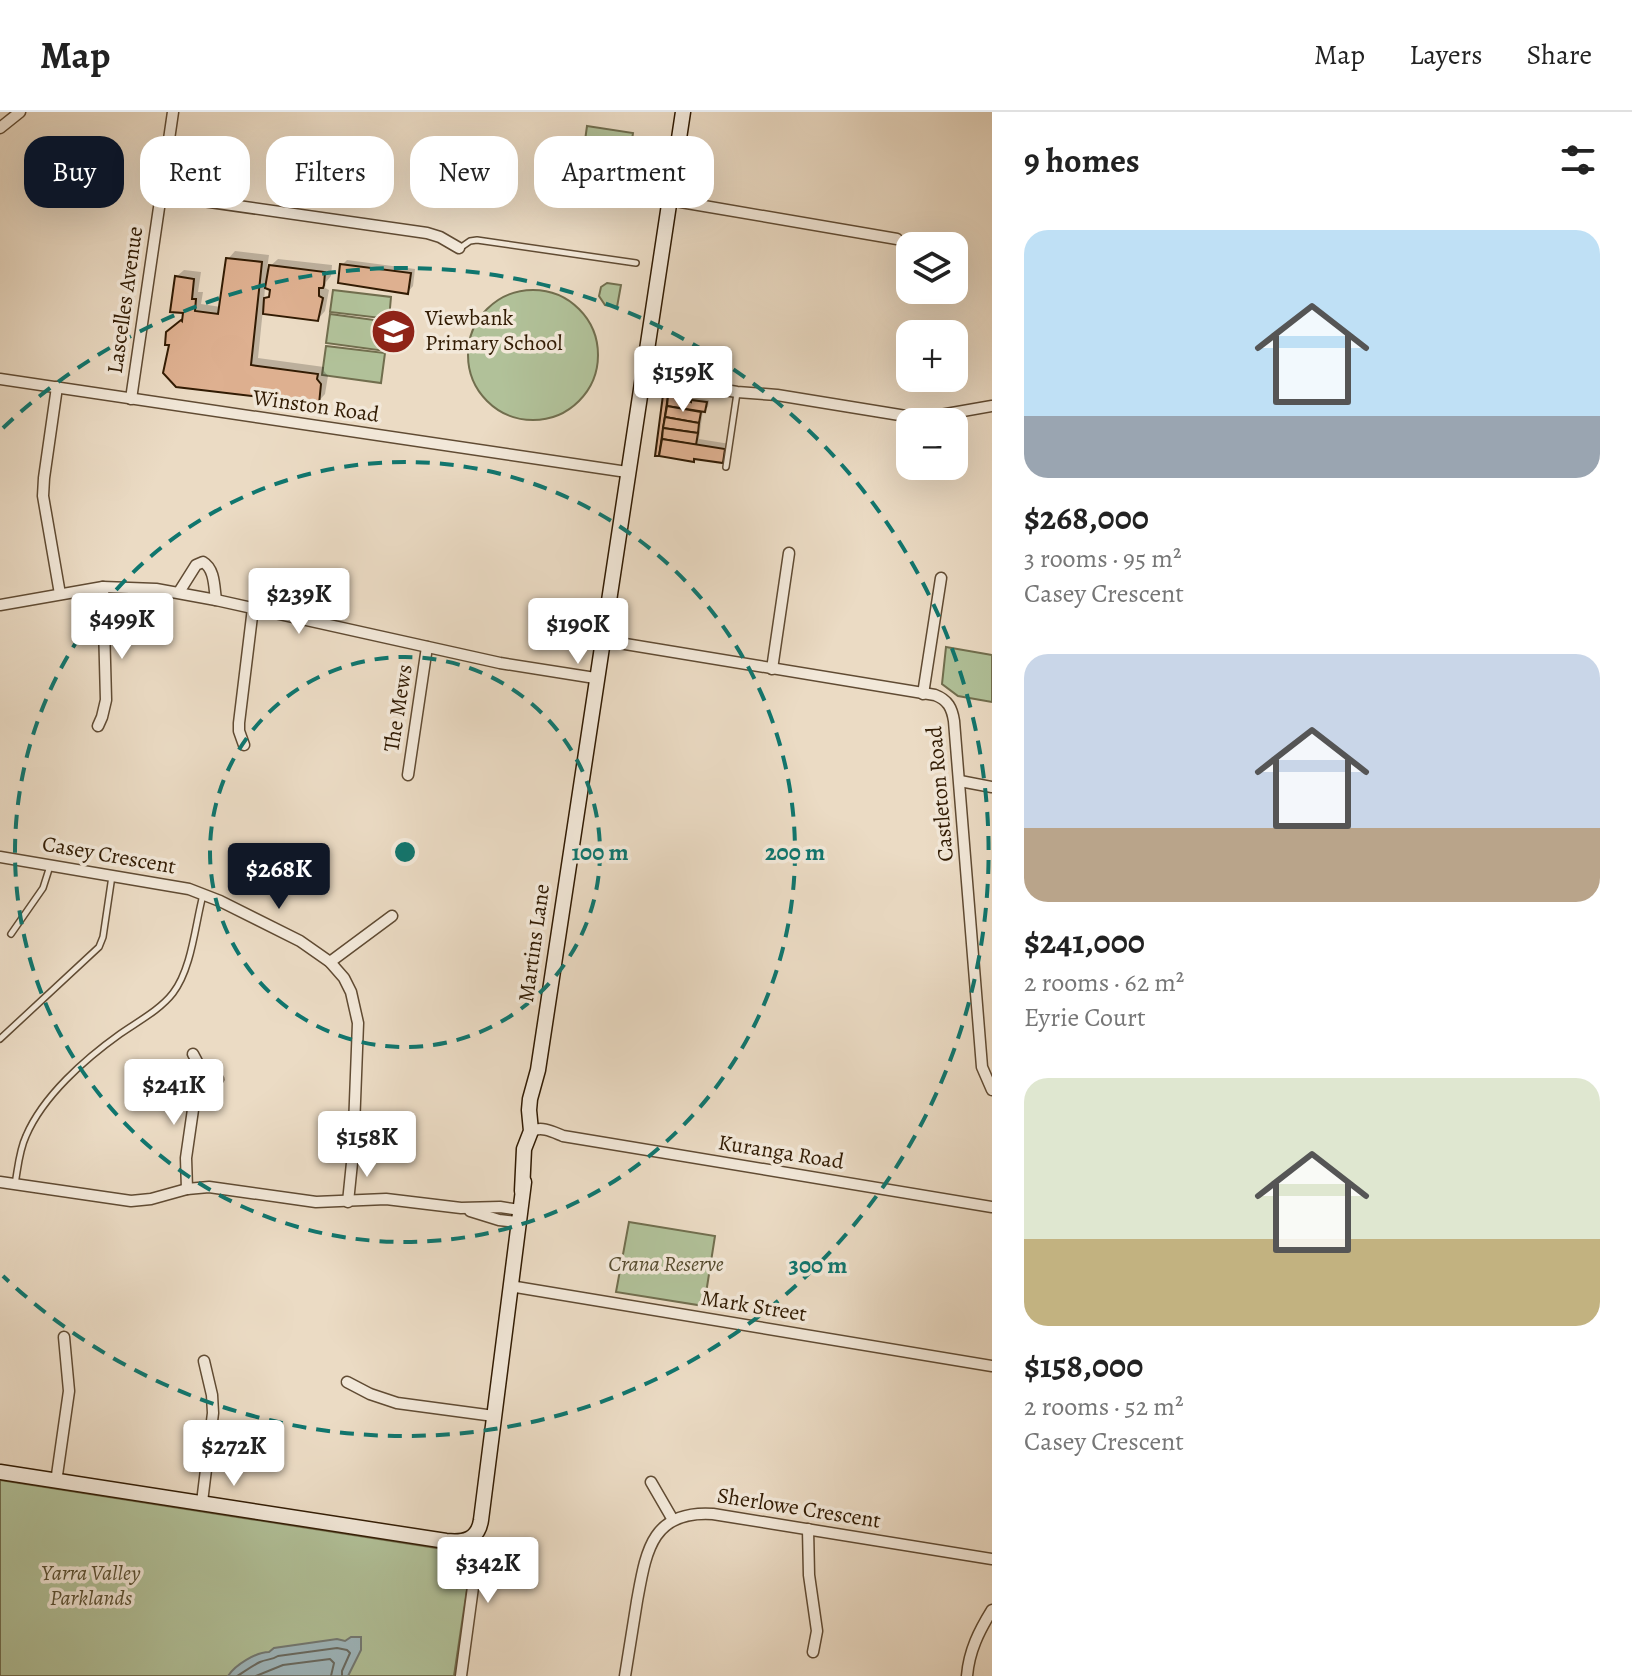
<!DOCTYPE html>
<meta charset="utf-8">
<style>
body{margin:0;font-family:Alegreya,serif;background:#f2f2f2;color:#222;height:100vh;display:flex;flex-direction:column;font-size:30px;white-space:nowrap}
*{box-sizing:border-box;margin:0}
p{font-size:26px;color:#767676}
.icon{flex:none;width:44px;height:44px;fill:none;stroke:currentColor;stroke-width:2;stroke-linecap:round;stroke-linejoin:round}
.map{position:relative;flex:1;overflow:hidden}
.details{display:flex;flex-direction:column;background:#fff;width:640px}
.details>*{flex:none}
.banner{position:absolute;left:24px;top:24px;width:760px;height:72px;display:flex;gap:16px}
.fabs{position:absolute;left:896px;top:120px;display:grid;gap:16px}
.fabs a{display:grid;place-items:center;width:72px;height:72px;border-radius:16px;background:#fff;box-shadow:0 8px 32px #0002;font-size:40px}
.price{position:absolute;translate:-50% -68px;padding:0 18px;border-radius:8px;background:#fff;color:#222;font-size:26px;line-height:52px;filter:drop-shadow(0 2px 4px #0008)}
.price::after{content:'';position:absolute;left:50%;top:48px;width:24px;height:18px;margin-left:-12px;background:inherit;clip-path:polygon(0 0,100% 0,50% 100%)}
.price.current{background:#111827;color:#fff}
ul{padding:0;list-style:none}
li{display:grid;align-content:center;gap:16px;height:424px;padding:0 32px}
li span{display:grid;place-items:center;height:248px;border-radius:24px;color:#555}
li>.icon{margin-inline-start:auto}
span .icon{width:144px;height:144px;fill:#fffc;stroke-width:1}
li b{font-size:34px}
h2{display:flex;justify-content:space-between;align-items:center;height:96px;padding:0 32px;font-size:34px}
.chip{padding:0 28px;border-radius:24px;background:#fff;box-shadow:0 8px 32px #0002;font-size:28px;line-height:72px}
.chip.current{background:#111827;color:#fff}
header{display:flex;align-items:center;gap:48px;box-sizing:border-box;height:112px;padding:0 40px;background:#fff;border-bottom:2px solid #e0e0e0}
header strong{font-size:38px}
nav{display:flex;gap:44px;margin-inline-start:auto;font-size:28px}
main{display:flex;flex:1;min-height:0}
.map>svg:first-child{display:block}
</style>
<header>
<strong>Map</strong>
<nav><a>Map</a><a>Layers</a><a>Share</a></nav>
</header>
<main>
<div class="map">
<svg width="992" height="1564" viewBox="0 0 992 1564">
<rect width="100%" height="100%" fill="#ebdbc4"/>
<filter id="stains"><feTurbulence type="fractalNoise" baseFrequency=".0025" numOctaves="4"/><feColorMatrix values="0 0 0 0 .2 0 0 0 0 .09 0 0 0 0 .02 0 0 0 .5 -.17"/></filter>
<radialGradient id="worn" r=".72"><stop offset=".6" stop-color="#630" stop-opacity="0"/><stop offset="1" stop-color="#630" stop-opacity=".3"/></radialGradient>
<!-- green -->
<g fill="#b1c199" stroke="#716e4e" stroke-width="2">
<polygon points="587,14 633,21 630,42 584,36"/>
<polygon points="607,171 621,173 617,195 605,193 599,184 601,175"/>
<circle cx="533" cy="243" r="65"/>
<polygon points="333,178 391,185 389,207 330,200"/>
<polygon points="330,202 389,210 385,239 326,231"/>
<polygon points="326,234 385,241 381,271 322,263"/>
<polygon points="946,535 992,543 992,590 958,584 942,572"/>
<polygon points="629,1110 715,1124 704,1194 616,1180"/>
<polygon points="0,1368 462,1440 467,1442 470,1457 454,1564 0,1564"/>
</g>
<!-- water -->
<path fill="#9eb8bf" stroke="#727974" stroke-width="2" d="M351,1525H361V1538L348,1564H228C235,1553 256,1540 269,1540L274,1536L337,1527L345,1529Z"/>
<!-- shadow -->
<g fill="#0003" fill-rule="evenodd">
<path d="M235,139L269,143L267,157L278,147L332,153L331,164L326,170L325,176L329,178L325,199L318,207L266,201L263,197L258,246L324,255V259L328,264L325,282L318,290L176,213L184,206L176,165L184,158L201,160L198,180H203L201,192L221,195L228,147ZM265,175L272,176L271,182L264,190Z"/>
<polygon points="347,148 415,157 413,174 408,180 342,153"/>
<polygon points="673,281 690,284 690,287 697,286 709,288 708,295 703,298 699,327 730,332 728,344 723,349 696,345 693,348 657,342 665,284 671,284"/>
</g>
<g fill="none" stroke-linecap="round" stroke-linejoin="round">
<!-- shore -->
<g stroke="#686a61" stroke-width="2">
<path d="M237,1564C245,1559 252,1554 260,1550C267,1547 272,1548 278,1544L337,1536L347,1538L350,1541L342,1559V1564"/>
<polyline points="256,1564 283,1553 330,1547 334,1551 331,1564"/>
</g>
</g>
<!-- building -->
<g fill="#deb090" stroke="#311b03" stroke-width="2">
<polygon points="226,146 262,150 251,253 318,262 317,267 321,272 319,292 176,275 163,261 169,233 165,233 166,220 181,208 182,209 183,201 170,200 175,164 194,167 192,187 196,187 195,199 218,202"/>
<polygon points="340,152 411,161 408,182 338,171"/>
<polygon points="269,153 325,160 324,173 323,176 319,176 319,184 323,186 318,209 263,202 264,186 269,185 270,178 265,176"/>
<polygon points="663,283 668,284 659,344 655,344"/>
<polygon points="668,284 688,287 688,289 691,290 691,288 707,290 705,300 667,294"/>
<polygon points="667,294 701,300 699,311 665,305"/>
<polygon points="665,305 699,311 698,321 663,316"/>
<polygon points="663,316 698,321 696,333 662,327"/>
<polygon points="662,327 725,337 723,351 694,347 694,350 659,344"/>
</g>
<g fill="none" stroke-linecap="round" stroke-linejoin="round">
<defs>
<g id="lane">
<polyline points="460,136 470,129 477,128 636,151"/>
<polyline points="726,355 737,281"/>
<polyline points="11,822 43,776 50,754"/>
<polyline points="0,927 99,835 103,825 112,764"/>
<path d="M15,1072C18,1056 19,1039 26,1024C43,984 85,947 120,922C137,910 160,898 173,881C192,856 195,813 203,783"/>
</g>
<g id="street">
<polyline points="0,16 20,0"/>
<polyline points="161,83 427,121 440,125 459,136"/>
<polyline points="669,88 897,127"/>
<polyline points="642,264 737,280 777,283 912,305 929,305 992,294"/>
<polyline points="0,267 627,360"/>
<polyline points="57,275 44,366 43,384 60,482"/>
<polyline points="131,287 173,0"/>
<path d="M179,480L196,453L203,450C215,457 214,475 216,488"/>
<polyline points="0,493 103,475 156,477 216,488 500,551 595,566"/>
<path d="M601,528L935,583C948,588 952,596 954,609L982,955L992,978"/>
<polyline points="772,557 789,441"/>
<polyline points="923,582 941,466"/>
<polyline points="98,614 102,605 106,588 103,475"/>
<polyline points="244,633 239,619 239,611 253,496"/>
<polyline points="408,663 427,535"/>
<polyline points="960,669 992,675"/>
<polyline points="0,745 189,777 220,789 300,829 330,850 344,866 351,880 358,911 353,1041 348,1090"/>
<polyline points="330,850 392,804"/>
<polyline points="193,942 202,959 218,967"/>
<path d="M531,1019C543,1014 553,1020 563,1024L992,1095"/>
<polyline points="0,1070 131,1089 151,1087 187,1077 209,1075 316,1090 386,1087 461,1096 500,1095 520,1098"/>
<polyline points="187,1077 186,1046 199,956"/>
<polyline points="470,1099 499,1108 518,1110"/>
<polyline points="510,1174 992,1254"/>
<polyline points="347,1270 370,1282 397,1291 494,1304"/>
<polyline points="56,1370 69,1279 64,1225"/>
<polyline points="651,1370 673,1408"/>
<polyline points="202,1390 213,1301 212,1283 204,1249"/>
<polyline points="808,1417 809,1463 817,1519 813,1540"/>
<polyline points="461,1564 476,1453 475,1445 467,1428"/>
<path d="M625,1564C629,1539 633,1514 637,1489C646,1440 651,1398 713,1402L992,1447"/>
<path d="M967,1564C969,1539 979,1519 992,1498"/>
</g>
<g id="secondary">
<polyline points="522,1079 524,1037 531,1019 529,998 530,987 538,958 683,0"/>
<path d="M0,1360L446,1429C464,1431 478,1428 481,1408L524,1070"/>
</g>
</defs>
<!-- lane casing -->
<use href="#lane" stroke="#604b33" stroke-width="8"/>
<!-- street casing -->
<use href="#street" stroke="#604b33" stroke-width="13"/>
<!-- secondary casing -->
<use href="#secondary" stroke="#311b03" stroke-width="17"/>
<!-- lane -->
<use href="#lane" stroke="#f2e8d9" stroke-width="5"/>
<!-- street -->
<use href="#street" stroke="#f2e8d9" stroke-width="10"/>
<!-- secondary -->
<use href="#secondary" stroke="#f2e8d9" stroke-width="14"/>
</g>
<!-- distance rings -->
<g fill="none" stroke="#0f766e" stroke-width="4" stroke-dasharray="14 10">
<circle cx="405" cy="740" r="195"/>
<circle cx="405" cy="740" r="390"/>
<path d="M3 316A584 584 0 1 1 3 1164"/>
</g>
<!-- icons -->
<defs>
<symbol id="school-disc" viewBox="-11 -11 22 22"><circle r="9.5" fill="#8f2418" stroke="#f2e8d9"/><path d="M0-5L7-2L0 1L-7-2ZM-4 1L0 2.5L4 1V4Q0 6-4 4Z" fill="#fff"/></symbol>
</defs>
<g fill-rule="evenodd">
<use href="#school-disc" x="368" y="194" width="51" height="51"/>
</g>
<g text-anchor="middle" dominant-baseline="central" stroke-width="7" stroke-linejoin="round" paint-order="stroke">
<!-- street labels -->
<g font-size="22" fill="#311b03" stroke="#f2e8d9">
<text transform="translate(125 188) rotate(-82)">Lascelles Avenue</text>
<text transform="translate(316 294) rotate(8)">Winston Road</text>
<text transform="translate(398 596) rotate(-81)">The Mews</text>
<text transform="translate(940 682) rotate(-95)">Castleton Road</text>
<text transform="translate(109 743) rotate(10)">Casey Crescent</text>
<text transform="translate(534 831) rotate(-82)">Martins Lane</text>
<text transform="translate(781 1040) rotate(9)">Kuranga Road</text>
<text transform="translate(754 1194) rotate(9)">Mark Street</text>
<text transform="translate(799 1396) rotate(9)">Sherlowe Crescent</text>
</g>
<!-- poi labels -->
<g font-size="22" fill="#311b03" stroke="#f2e8d9" text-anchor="start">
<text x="425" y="206">Viewbank<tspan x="425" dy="25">Primary School</tspan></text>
</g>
<!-- park labels -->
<g font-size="22" font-style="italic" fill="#574d30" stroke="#f2e8d9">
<text x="666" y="1152">Crana Reserve</text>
<text x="91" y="1461">Yarra Valley<tspan x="91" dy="25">Parklands</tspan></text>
</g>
</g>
<circle cx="405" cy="740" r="12" fill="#0f766e" stroke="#f2e8d9" stroke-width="4"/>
<g font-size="24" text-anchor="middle" font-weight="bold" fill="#0f766e" stroke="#f2e8d9" stroke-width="7" stroke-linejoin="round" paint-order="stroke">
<text x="600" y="748">100 m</text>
<text x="795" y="748">200 m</text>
<text x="818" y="1161">300 m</text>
</g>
<rect width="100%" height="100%" filter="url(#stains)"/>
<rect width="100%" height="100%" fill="url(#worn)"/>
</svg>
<div class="fabs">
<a><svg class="icon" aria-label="layers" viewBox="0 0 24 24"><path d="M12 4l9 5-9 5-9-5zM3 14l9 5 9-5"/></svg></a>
<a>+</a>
<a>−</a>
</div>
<b class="price" style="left:683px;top:302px">$159K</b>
<b class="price" style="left:299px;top:524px">$239K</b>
<b class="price" style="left:122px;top:549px">$499K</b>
<b class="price" style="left:578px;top:554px">$190K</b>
<b class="price current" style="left:279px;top:799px">$268K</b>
<b class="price" style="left:174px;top:1015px">$241K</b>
<b class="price" style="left:367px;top:1067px">$158K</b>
<b class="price" style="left:234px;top:1376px">$272K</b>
<b class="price" style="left:488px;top:1493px">$342K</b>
<div class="banner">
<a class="chip current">Buy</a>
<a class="chip">Rent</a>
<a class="chip">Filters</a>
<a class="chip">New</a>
<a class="chip">Apartment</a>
</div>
</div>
<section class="details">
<h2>9 homes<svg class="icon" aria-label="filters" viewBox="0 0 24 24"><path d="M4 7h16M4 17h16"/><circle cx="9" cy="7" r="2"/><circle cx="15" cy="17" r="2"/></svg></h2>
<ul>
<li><span style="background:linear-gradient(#bfe0f5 75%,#9aa5b1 0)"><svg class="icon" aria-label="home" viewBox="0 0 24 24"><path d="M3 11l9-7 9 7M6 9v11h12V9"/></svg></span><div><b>$268,000</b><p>3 rooms · 95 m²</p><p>Casey Crescent</p></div></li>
<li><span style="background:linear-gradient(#c9d6e8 70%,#b9a48a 0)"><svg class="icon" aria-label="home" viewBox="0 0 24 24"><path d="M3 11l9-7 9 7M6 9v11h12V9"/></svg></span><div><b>$241,000</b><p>2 rooms · 62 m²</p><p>Eyrie Court</p></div></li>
<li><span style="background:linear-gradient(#dfe7d0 65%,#c2b280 0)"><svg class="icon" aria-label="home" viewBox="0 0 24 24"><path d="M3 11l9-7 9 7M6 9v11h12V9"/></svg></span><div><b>$158,000</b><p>2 rooms · 52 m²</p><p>Casey Crescent</p></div></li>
</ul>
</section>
</main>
